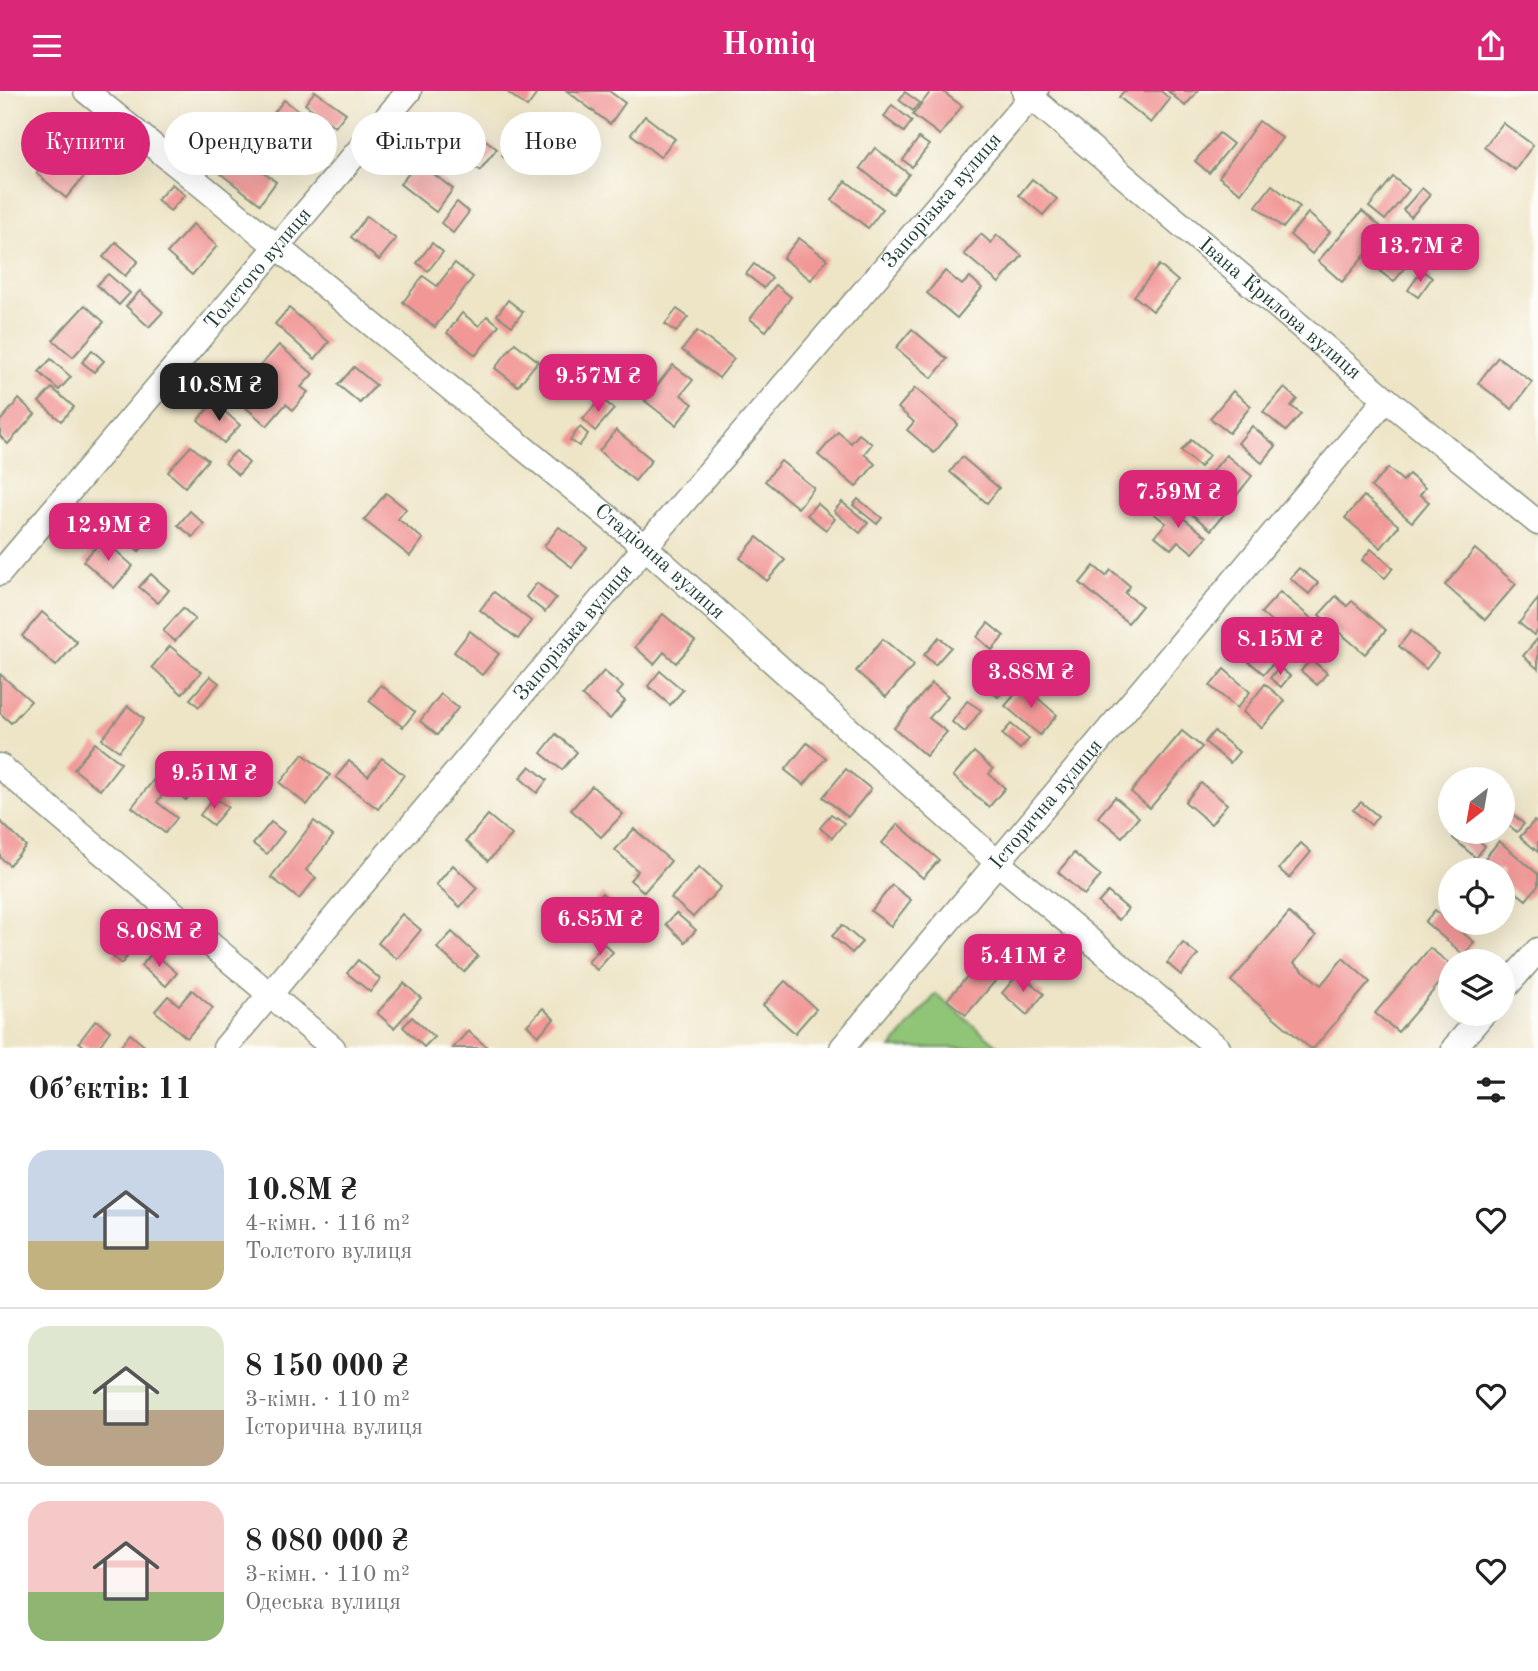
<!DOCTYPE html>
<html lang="uk">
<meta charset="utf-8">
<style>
body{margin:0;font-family:"Old Standard TT",serif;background:#f6f6f6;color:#222;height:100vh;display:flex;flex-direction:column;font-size:26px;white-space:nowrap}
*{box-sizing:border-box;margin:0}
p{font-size:23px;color:#767676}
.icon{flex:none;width:38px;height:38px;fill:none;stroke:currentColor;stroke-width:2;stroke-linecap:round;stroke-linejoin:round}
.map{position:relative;height:957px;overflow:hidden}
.side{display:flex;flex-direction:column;background:#fff;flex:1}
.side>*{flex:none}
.hud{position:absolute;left:21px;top:21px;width:700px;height:63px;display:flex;gap:14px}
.needle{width:46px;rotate:211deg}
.buttons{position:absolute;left:1438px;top:676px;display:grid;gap:14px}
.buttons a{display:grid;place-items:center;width:77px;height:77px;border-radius:50%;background:#fff;box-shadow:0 7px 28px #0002;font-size:35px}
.price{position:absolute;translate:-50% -60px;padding:0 16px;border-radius:14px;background:#db2777;color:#fff;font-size:23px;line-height:46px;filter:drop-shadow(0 2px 4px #0008)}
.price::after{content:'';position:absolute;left:50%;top:42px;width:21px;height:16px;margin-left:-10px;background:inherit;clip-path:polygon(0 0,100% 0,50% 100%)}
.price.active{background:#222;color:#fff}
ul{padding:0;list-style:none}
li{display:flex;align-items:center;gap:21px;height:175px;padding:0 28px}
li+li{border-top:2px solid #e0e0e0}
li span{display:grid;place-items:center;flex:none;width:196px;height:140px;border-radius:21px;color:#555}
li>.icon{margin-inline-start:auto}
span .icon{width:84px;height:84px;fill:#fffc;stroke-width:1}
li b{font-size:30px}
h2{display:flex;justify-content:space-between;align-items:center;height:84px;padding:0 28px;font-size:30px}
.tag{padding:0 24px;border-radius:32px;background:#fff;box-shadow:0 7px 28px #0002;font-size:24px;line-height:63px}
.tag.active{background:#db2777;color:#fff}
header{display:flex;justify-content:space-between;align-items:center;height:91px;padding:0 28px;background:#db2777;color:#fff;font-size:32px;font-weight:700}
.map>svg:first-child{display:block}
</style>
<header><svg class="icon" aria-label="menu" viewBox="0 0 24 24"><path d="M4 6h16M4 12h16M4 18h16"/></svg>Homiq<svg class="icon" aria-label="share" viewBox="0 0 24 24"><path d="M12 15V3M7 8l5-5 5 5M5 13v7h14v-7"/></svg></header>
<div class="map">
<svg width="1538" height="957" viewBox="0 0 1538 957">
<rect width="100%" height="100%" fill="#fdfcf7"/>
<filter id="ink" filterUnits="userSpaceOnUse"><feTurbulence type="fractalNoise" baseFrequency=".0143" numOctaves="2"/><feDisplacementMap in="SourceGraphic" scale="14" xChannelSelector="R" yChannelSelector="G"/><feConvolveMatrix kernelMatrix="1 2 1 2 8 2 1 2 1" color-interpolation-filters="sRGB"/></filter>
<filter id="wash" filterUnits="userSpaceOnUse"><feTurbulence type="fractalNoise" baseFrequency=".00686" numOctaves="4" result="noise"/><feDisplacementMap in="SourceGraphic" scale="28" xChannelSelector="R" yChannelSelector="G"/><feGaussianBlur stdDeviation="1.57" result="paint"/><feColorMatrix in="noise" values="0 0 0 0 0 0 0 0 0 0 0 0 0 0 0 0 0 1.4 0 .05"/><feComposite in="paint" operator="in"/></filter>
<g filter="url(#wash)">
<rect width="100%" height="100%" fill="#eee5c7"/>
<!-- green -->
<polygon fill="#90c476" stroke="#588055" stroke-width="2" points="936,903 1001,957 891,957"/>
<g id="blocks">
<!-- building -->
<g fill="#f19897">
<polygon points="315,0 346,22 335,36 305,13"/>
<polygon points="506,0 531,0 536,4 527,16"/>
<polygon points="567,0 609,0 625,12 610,33"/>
<polygon points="931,0 942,0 962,15 940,44 913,24"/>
<polygon points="1124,0 1161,0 1170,8 1151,32 1119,6"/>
<polygon points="1168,0 1198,0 1185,15"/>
<polygon points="905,1 920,12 913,20 899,9"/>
<polygon points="284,9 327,41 306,68 264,35"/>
<polygon points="892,14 912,30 904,41 884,26"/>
<polygon points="645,25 675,48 660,66 631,43"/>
<polygon points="456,26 497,58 480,79 439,48"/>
<polygon points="526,29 537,37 525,53 514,45"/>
<polygon points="1259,30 1282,47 1241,102 1219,86"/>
<polygon points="78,32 108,57 66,107 36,82"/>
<polygon points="1503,32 1533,54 1515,79 1484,56"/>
<polygon points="1219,42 1233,53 1209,82 1195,70"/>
<polygon points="919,47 929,54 912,76 903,69"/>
<polygon points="273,48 295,66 287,76 265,58"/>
<polygon points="512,52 531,67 521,79 502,65"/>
<polygon points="875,57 909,83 893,103 860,77"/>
<polygon points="238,61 276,91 260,113 221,83"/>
<polygon points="418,71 453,98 436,121 400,93"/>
<polygon points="1393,86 1409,99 1385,129 1369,116"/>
<polygon points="1032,88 1057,108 1043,124 1019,104"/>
<polygon points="846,90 883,118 868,137 832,109"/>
<polygon points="172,93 185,104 170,120 157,109"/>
<polygon points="1272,94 1300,116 1283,137 1256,115"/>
<polygon points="1422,97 1430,104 1411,126 1403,119"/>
<polygon points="457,111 469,121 453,142 441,132"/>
<polygon points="1362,120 1386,140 1342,191 1318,170"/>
<polygon points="1308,122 1330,141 1312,163 1290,144"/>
<polygon points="367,125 396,148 379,169 351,146"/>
<polygon points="193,133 217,155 192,184 167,162"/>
<polygon points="981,143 991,152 997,144 1022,165 999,192 964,163"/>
<polygon points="799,147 827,168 811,189 783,167"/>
<polygon points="116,151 138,170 125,185 103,166"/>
<polygon points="1397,151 1414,164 1394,191 1377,178"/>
<polygon points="432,152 443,161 428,180 417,172"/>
<polygon points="455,172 473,186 435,236 403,211 423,185 437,195"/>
<polygon points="754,173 772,187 764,197 746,183"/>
<polygon points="1159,174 1178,190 1153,220 1134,205"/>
<polygon points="1422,179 1432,187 1418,206 1408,199"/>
<polygon points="945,180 962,194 970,186 982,197 957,227 927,202"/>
<polygon points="108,183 130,202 119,214 97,194"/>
<polygon points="776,194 791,206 766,240 750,228"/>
<polygon points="140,200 163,221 149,236 126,215"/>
<polygon points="508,209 523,221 512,235 497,224"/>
<polygon points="85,214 104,231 73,266 53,249"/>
<polygon points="289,217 329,251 315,268 275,233"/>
<polygon points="677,218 688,226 676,241 665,233"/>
<polygon points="462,222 479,235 487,225 499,234 476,264 447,242"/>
<polygon points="912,238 947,268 932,287 896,257"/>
<polygon points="697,240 734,268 719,287 682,259"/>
<polygon points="515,252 538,270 518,295 495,277"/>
<polygon points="279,254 313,283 301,296 308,301 293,319 286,313 267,335 243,314 261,294 251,285"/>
<polygon points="92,259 104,270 94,281 82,271"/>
<polygon points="1498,266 1532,291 1512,318 1478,292"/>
<polygon points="51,268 71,286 59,299 39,281"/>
<polygon points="673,274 693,289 681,304 693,313 676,334 645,310"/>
<polygon points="354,276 376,294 360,312 338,294"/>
<polygon points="52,297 74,316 61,330 39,311"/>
<polygon points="915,297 958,333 934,362 907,339 914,331 898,317"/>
<polygon points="1284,297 1297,308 1291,315 1301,323 1286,340 1263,321"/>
<polygon points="1233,300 1251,315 1229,342 1210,327"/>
<polygon points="601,307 614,318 595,340 583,328"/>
<polygon points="19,308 35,323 8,353 0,345 0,330"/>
<polygon points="214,311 240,334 224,352 198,329"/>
<polygon points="1252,335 1276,355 1262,372 1238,352"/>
<polygon points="580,336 588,343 579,355 570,349"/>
<polygon points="616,339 652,369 635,390 599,360"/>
<polygon points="838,341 851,352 859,343 872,353 864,363 875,373 856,396 818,364"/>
<polygon points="1191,349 1209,364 1200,376 1181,360"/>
<polygon points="191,355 208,369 185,396 168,381"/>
<polygon points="236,360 249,372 238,384 225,372"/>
<polygon points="1226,364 1252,385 1236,405 1210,383"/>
<polygon points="962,366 999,397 987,412 950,381"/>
<polygon points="781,370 814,397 798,417 765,390"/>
<polygon points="1388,377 1403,390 1409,383 1425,397 1420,404 1429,411 1412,431 1371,396"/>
<polygon points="1170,385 1181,394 1186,388 1226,421 1211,439 1160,397"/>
<polygon points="386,402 406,418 398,428 423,448 410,465 364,429"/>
<polygon points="1364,405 1399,435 1381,457 1345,427"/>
<polygon points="858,408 882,427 877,433 853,414"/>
<polygon points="1162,410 1207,446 1193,462 1178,450 1171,458 1155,445 1166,432 1153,422"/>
<polygon points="842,411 868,432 860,442 834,420"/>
<polygon points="817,412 835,428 826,439 807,424"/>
<polygon points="129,420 154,442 139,460 113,437"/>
<polygon points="190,420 204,433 193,446 178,434"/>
<polygon points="559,436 587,457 572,476 544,455"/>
<polygon points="757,446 785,469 767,490 740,467"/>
<polygon points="103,448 133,475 114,497 83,470"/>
<polygon points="1371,458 1393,477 1385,487 1362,469"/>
<polygon points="1475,458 1516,493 1485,529 1445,494"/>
<polygon points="1094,475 1106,485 1111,479 1130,495 1125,502 1142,515 1128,532 1080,492"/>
<polygon points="1299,477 1318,492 1309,503 1290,487"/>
<polygon points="151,483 169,499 158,512 139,496"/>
<polygon points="537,492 556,507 545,521 526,506"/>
<polygon points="494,501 531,530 518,548 480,519"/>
<polygon points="1280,501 1312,528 1294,550 1261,522"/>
<polygon points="1336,505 1347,515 1352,510 1386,539 1365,563 1319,524"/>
<polygon points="1538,508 1538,539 1534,544 1519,532"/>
<polygon points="183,517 195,528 175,550 163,540"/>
<polygon points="42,521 77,551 56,575 22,545"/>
<polygon points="663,523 695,550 676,572 664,561 654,573 635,556"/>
<polygon points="1316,531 1329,542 1321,550 1308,540"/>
<polygon points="988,532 1004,545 992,559 977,546"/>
<polygon points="470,540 499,563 482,584 454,561"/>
<polygon points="1411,540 1438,563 1426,578 1399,555"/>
<polygon points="1250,543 1278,567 1264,583 1236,560"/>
<polygon points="939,546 951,556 935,574 924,564"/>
<polygon points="1538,547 1538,578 1523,565"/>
<polygon points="883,548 914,574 886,606 856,580"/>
<polygon points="170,555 201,581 182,603 152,576"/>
<polygon points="1311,568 1327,582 1317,594 1301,580"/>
<polygon points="1002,576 1014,585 998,606 986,597"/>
<polygon points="1279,576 1290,585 1281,596 1270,587"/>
<polygon points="1224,578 1250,601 1237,617 1210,595"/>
<polygon points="604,580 623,596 617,603 625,610 610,628 582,605"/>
<polygon points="660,580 683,599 670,614 648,595"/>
<polygon points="0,583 31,610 11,632 0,622"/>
<polygon points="210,585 219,592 199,616 190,608"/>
<polygon points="932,592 948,605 929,627 947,641 926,665 894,637"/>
<polygon points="1265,593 1285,610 1262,637 1243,621"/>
<polygon points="381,594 415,621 403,636 369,610"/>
<polygon points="1023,594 1057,624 1040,644 1005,615"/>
<polygon points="441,603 458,617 437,644 420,630"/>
<polygon points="967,610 981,619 965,641 952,631"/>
<polygon points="128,615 144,628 119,660 102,648"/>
<polygon points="1011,633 1029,648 1020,658 1002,643"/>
<polygon points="1182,640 1202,656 1150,717 1131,701"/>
<polygon points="1214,640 1239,661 1230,672 1205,651"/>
<polygon points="556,643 577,661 562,679 541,662"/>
<polygon points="95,652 121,672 100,699 74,678"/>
<polygon points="807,652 826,667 804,694 785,679"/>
<polygon points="974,661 993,678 989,683 1005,697 989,716 953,685"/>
<polygon points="303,663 330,684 307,714 280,692"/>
<polygon points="171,667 184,677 157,711 177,727 165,742 132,716"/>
<polygon points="382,667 404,684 378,718 336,686 349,670 368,685"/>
<polygon points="530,675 547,689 537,702 520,687"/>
<polygon points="846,678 871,698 848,726 823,706"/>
<polygon points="188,686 198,694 186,709 176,701"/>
<polygon points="1201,692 1227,713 1211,733 1185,711"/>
<polygon points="592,695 623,723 601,746 571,719"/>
<polygon points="214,706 228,716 213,734 200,724"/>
<polygon points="1115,706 1139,726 1122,746 1098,726"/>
<polygon points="1361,711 1378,725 1371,734 1353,719"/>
<polygon points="1509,720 1524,733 1517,741 1503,730"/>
<polygon points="831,723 844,732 832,747 820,737"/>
<polygon points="488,724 512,744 488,770 466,750"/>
<polygon points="0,730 26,755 9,774 0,766"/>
<polygon points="314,730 333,745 306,779 316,787 299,808 271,786"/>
<polygon points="1534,730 1538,734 1538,761 1520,746"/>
<polygon points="271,731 284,741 267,763 253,753"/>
<polygon points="898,733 939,769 923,787 882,752"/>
<polygon points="634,738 671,770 644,801 630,789 638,780 615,759"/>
<polygon points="1458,740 1468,740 1485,755 1476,767 1453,747"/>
<polygon points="1499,750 1538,783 1538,795 1526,809 1503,791 1503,779 1489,779 1481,772"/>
<polygon points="1301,752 1311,761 1289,787 1279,778"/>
<polygon points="1074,762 1101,785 1084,804 1058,781"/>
<polygon points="453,774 477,797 460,816 436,794"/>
<polygon points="699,776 721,796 693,826 671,807"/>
<polygon points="892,794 911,809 891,835 871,820"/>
<polygon points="1108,801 1128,818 1119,829 1098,812"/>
<polygon points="602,802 619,818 593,847 576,831"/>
<polygon points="1435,819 1474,851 1464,864 1425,831"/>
<polygon points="676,822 696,839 685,851 666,833"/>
<polygon points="1289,822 1316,845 1294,872 1321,894 1343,867 1370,891 1314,957 1310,957 1231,890"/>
<polygon points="402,823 421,839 397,868 378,852"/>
<polygon points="842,834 862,851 852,862 832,845"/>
<polygon points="452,841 478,865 464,881 437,857"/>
<polygon points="130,843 140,851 121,873 112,865"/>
<polygon points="1183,852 1198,864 1181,884 1167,872"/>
<polygon points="604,853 613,861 597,879 588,871"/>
<polygon points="1430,857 1451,874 1451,879 1398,941 1375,922"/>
<polygon points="990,858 1009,874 966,924 947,909"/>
<polygon points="153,861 177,882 166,895 141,875"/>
<polygon points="358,869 380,888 370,901 347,882"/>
<polygon points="1019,882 1044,903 1027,924 1002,902"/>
<polygon points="785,890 816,918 795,942 763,914"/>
<polygon points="404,892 421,907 394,937 377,922"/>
<polygon points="192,899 213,917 187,947 155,920 168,905 179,914"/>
<polygon points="543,917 554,928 538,945 527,934"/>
<polygon points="412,926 434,946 424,956 403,936"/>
<polygon points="96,929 110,940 98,957 86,957 79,951"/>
<polygon points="468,940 488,957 453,957"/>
<polygon points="130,943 147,957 119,957"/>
</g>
</g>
</g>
<g filter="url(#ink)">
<use href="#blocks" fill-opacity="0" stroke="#86917e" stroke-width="2"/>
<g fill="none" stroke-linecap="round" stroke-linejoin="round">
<defs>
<g id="minor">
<path id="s1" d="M86,0L645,456L997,771L1218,957"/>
<path id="s2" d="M1024,0L1386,308L1538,432"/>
<path id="s3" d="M0,482L409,0"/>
<polyline points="0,675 333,957"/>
<polyline points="1503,899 1538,859"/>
<path id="s4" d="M225,957L645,456L1036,0"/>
<path id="s5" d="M842,957L1386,308"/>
<polyline points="1454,957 1484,922"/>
</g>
</defs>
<!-- minor casing -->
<use href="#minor" stroke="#86917e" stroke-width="27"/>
<!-- minor -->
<use href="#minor" stroke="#fff" stroke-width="24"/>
</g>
</g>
<g text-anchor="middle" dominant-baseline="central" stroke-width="5" stroke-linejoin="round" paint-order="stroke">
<!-- street labels -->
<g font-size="21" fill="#1f3d34" stroke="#fdfcf7">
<text stroke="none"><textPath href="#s4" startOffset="1110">Запорізька вулиця</textPath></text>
<text stroke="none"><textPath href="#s3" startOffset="399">Толстого вулиця</textPath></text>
<text stroke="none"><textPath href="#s2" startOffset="336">Івана Крилова вулиця</textPath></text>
<text stroke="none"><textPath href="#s1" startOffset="742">Стадіонна вулиця</textPath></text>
<text stroke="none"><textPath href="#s4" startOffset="542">Запорізька вулиця</textPath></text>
<text stroke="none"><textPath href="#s5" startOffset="318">Історична вулиця</textPath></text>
</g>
</g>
</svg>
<div class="buttons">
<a><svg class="needle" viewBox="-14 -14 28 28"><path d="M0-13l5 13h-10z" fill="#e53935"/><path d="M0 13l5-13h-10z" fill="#767676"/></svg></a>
<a><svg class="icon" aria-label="locate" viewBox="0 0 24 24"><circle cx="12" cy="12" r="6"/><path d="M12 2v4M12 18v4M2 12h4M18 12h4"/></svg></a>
<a><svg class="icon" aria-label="layers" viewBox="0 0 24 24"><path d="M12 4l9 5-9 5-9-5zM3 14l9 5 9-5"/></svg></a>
</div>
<b class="price" style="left:1420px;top:193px">13.7M ₴</b>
<b class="price" style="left:598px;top:323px">9.57M ₴</b>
<b class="price active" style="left:219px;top:332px">10.8M ₴</b>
<b class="price" style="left:1178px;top:439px">7.59M ₴</b>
<b class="price" style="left:108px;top:472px">12.9M ₴</b>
<b class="price" style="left:1280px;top:586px">8.15M ₴</b>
<b class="price" style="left:1031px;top:619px">3.88M ₴</b>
<b class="price" style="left:214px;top:720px">9.51M ₴</b>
<b class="price" style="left:600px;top:866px">6.85M ₴</b>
<b class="price" style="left:159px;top:878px">8.08M ₴</b>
<b class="price" style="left:1023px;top:903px">5.41M ₴</b>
<div class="hud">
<a class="tag active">Купити</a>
<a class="tag">Орендувати</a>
<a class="tag">Фільтри</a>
<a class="tag">Нове</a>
</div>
</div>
<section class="side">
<h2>Об’єктів: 11<svg class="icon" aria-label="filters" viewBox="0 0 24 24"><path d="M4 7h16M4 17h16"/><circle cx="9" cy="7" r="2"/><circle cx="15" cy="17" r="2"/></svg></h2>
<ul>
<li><span style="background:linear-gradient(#c9d6e8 65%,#c2b280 0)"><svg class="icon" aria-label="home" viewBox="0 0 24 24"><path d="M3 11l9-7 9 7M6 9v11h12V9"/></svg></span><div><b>10.8M ₴</b><p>4-кімн. · 116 m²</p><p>Толстого вулиця</p></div><svg class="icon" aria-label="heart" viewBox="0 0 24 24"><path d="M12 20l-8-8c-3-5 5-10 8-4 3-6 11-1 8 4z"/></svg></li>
<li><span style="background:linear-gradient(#dfe7d0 60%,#b9a48a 0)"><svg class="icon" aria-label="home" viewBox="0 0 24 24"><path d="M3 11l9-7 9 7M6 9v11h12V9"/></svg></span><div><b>8 150 000 ₴</b><p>3-кімн. · 110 m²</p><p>Історична вулиця</p></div><svg class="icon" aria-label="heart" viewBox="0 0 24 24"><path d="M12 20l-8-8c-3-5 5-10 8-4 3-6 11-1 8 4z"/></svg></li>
<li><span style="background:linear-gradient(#f6c9c9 65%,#8fb573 0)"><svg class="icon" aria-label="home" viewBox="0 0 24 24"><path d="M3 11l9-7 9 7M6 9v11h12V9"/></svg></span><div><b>8 080 000 ₴</b><p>3-кімн. · 110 m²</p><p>Одеська вулиця</p></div><svg class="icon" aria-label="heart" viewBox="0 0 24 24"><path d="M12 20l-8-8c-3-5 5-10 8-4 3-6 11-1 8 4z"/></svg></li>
</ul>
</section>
